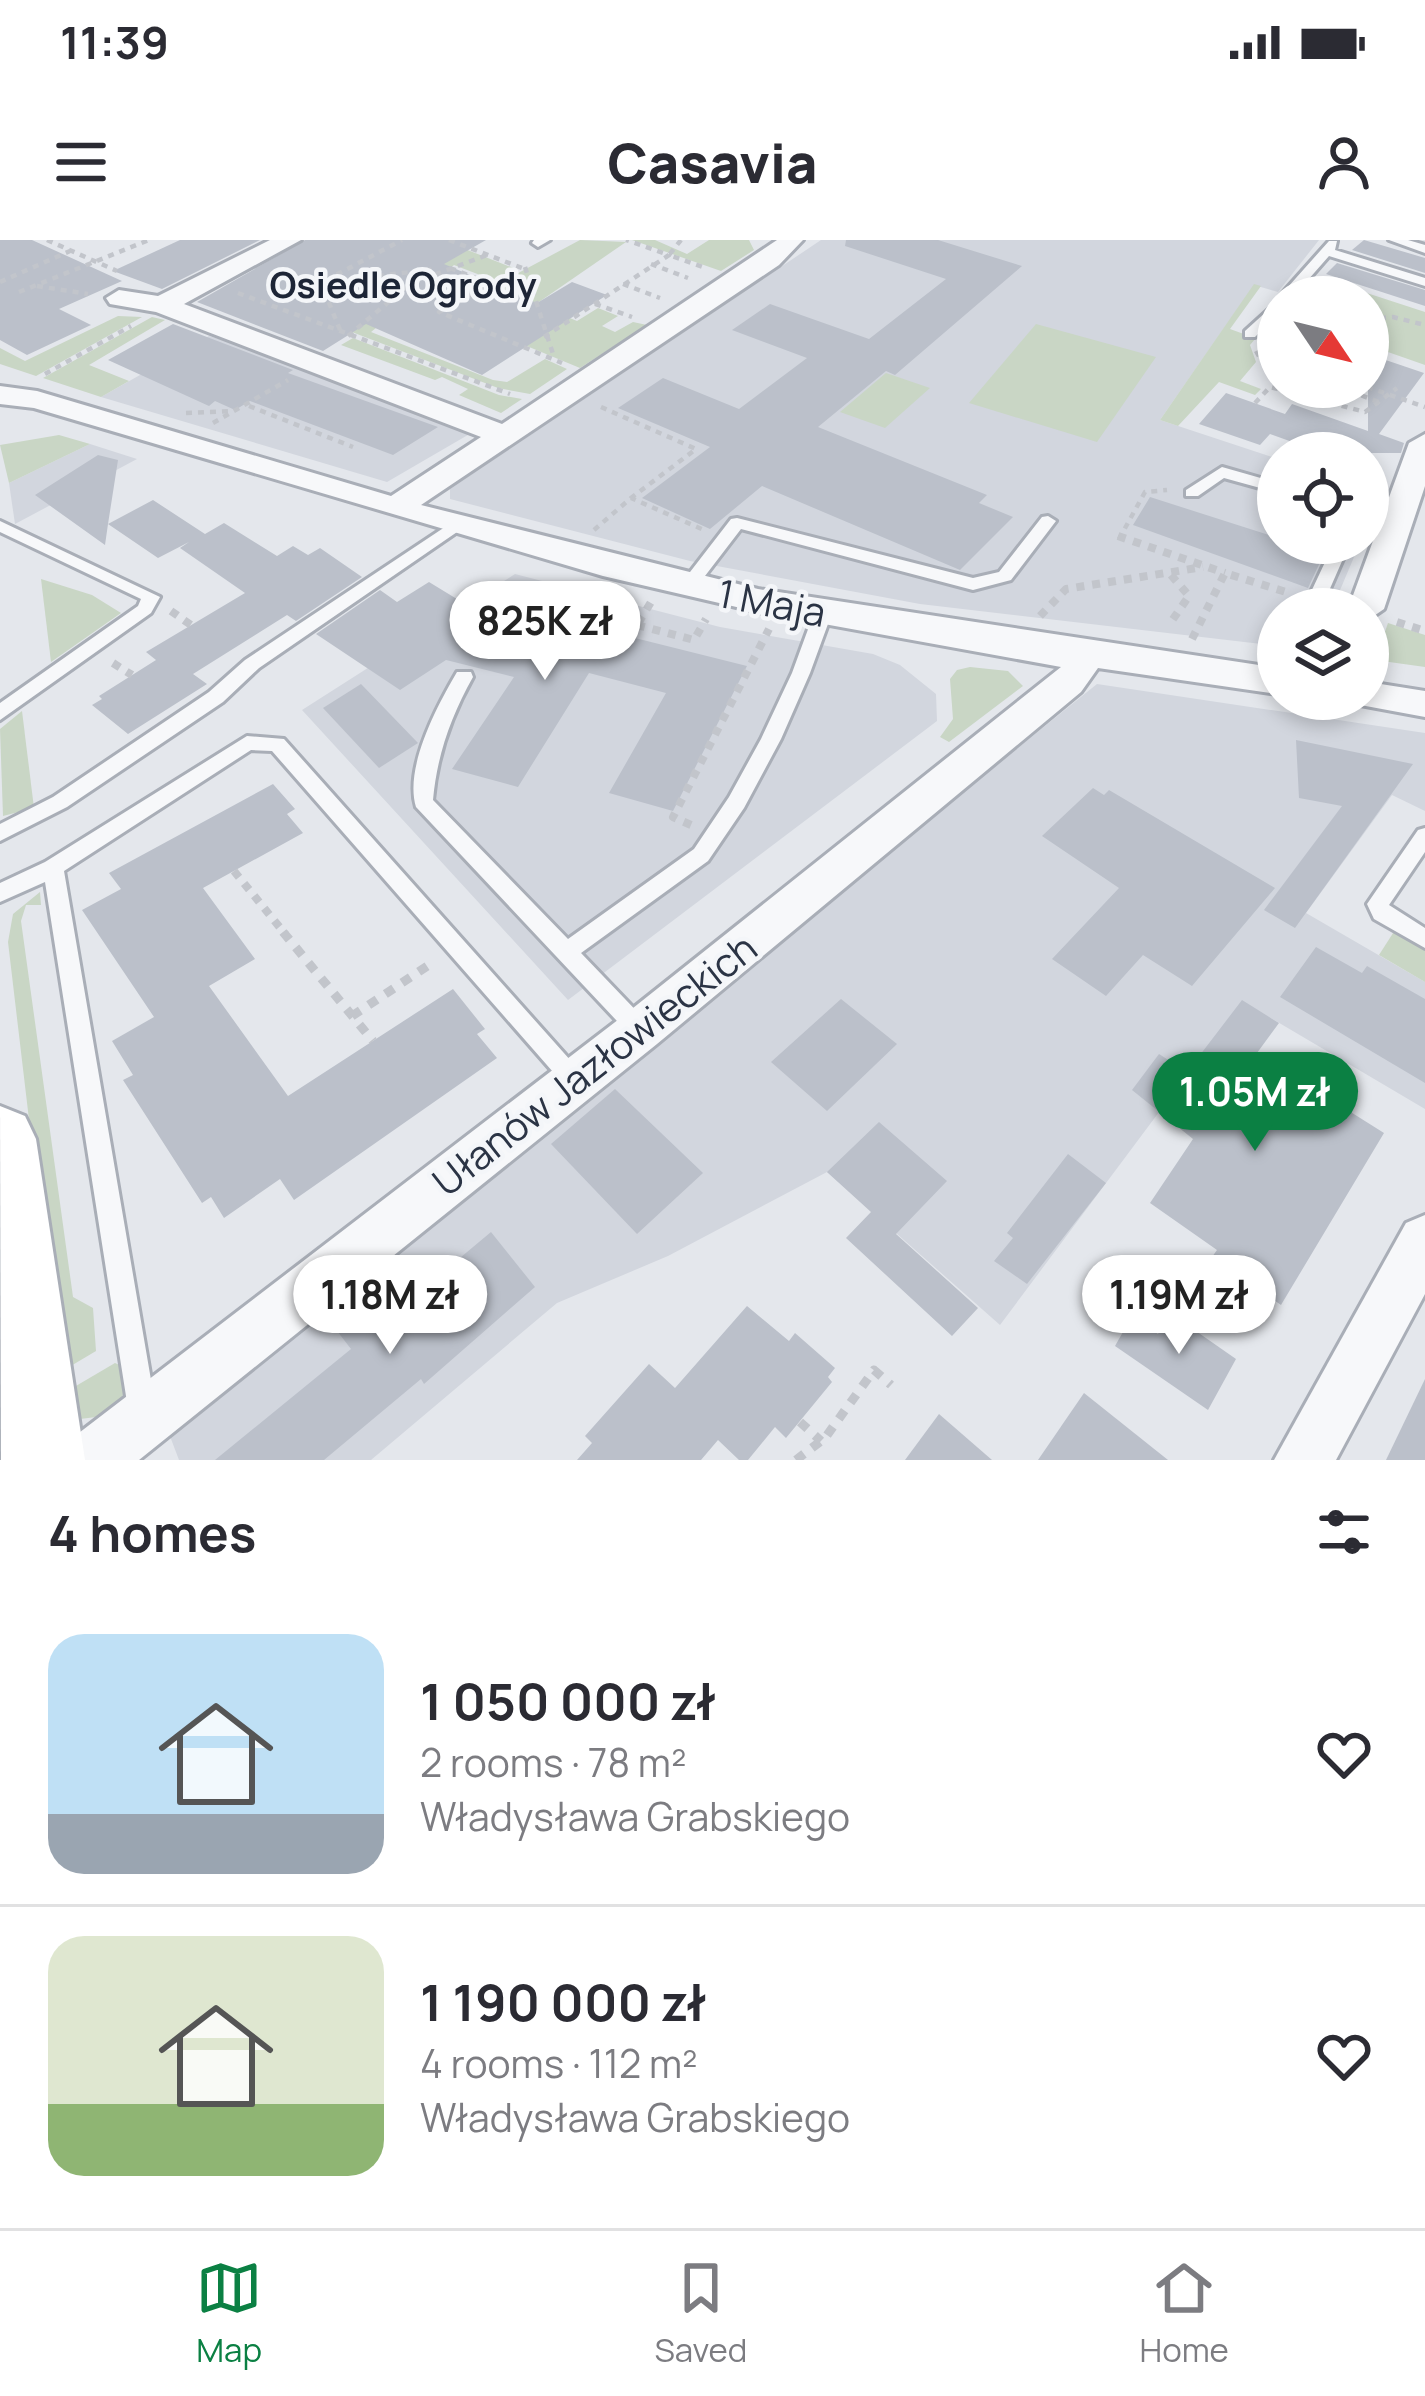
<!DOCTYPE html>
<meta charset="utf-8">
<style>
body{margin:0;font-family:Manrope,sans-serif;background:#f7f7f7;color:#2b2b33;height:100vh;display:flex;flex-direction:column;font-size:45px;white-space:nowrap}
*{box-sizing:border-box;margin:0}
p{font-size:39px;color:#7c7c81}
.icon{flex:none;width:66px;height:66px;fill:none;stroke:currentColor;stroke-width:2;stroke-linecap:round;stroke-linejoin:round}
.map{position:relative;height:1220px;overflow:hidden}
.panel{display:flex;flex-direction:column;background:#fff;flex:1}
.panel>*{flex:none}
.needle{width:78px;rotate:125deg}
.tools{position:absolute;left:1257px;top:36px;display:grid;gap:24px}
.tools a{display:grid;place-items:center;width:132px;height:132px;border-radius:50%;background:#fff;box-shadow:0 6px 18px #0003;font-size:60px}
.price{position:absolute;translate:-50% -102px;padding:0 27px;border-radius:42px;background:#fff;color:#222;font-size:39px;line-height:78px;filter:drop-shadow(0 3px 6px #0008)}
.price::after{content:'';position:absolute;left:50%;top:72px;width:36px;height:27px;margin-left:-18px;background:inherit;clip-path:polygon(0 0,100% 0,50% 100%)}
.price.active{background:#0b8043;color:#fff}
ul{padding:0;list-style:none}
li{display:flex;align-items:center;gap:36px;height:300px;padding:0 48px}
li+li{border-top:3px solid #e1e1e2}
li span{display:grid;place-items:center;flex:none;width:336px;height:240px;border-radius:36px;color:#555}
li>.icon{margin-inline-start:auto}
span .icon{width:144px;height:144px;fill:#fffc;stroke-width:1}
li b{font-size:51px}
h2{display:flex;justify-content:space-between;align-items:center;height:144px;padding:0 48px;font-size:51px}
.status{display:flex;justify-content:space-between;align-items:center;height:84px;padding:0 60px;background:#fff;direction:ltr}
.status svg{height:33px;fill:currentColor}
header{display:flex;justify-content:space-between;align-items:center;height:156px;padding:0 48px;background:#fff;font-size:54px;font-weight:800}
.menu{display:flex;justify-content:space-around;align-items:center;height:168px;border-top:3px solid #e1e1e2;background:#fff;font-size:33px;color:#7c7c81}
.menu a{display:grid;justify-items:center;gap:6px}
.menu .active{color:#0b8043}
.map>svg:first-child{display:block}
</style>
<div class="status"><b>11:39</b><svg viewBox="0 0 49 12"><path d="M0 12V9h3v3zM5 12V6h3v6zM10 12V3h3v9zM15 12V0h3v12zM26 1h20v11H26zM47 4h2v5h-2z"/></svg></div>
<header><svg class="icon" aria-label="menu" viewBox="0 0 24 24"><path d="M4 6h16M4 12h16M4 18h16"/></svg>Casavia<svg class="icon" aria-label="person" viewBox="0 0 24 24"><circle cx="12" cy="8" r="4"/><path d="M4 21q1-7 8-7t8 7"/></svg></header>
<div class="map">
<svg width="1425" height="1220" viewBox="0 0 1425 1220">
<rect width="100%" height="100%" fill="#e4e7ec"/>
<!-- built -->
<g fill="#d2d6de">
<polygon points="821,0 1319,0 1278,52 1254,45 1160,180 1278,219 1278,303 1360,303 1332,369 1278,369 1278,406 920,364 690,321 450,259 450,249"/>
<polygon points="209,96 283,119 473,192 387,242 101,157"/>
<polygon points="90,204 137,219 15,284 9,243"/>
<polygon points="515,334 720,387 873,414 900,425 936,454 937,481 568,760 302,470"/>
<polygon points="1097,444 1425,493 1425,571 1392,555 1306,673 1425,742 1425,869 1242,761 1000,1085 827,932 668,1016 557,1063 371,1220 179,1220 168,1191"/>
</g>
<!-- green -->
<g fill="#c9d6c5">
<polygon points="442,0 516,29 493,40 454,25 371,92 493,140 507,142 545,119 567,129 530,154 498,148 344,89"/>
<polygon points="580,0 626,2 536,64 577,81 598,68 618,76 602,86 615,92 633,82 647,85 580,128 445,72"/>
<polygon points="632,0 655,0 687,14 709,0 749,0 754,10 721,31"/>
<polygon points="1327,40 1425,72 1425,125 1368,105 1368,57 1308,57"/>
<polygon points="1254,44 1261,46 1230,89 1252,97 1278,72 1250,105 1256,122 1240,141 1261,149 1255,155 1219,142 1178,186 1160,180"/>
<polygon points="118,76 142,77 36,136 0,124 0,108 25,121"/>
<polygon points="152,77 165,80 89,125 129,141 101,157 43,138"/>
<polygon points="1036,84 1156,117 1097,202 969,163"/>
<polygon points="353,98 499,155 522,159 501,173 459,155 468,149 442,137 435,140 341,105"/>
<polygon points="886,133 930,148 885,188 840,172"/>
<polygon points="59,195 90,204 9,243 0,205"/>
<polygon points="41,339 92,355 121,373 51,422"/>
<polygon points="1388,383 1425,395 1425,427 1375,420"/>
<polygon points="970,427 1008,431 1023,446 949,502 940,497 953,479 950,439 957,430"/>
<polygon points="22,471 34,568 3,576 0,489"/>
<polygon points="40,652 41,665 26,665 21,681 73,1057 93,1068 96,1111 59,1133 8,702 13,674"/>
<polygon points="1395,690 1425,707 1425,742 1379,715"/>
<path d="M115,1123L124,1127C129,1166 113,1178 75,1179L64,1153Z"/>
</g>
<!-- building -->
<g fill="#bbc0ca">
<polygon points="0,0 32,0 122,41 59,69 91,85 27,115 0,100"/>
<polygon points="180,0 260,0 162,49 113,31"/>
<polygon points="305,0 486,0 444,24 537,63 572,42 607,55 482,135 366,84 323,111 197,62"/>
<polygon points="846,0 938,0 1022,26 895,135 886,131 818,187 987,255 979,263 1013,277 960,330 762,246 710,289 642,258 710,207 618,168 663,138 739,169 807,118 732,90 770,64 869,99 946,39 845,6"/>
<polygon points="1364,0 1425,18 1425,33 1352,10"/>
<polygon points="1337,23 1425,50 1425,66 1326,34"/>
<polygon points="173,84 293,130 288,133 438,187 393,215 250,161 235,170 215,161 209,166 108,120"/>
<polygon points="1368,114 1424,133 1379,194 1404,203 1401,213 1323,213 1270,194 1260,205 1199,184 1226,153 1285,174 1292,164 1368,191"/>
<polygon points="98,215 118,220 108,284 153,260 205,294 224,283 277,316 293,306 308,315 320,308 362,337 296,381 287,375 193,434 207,444 128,494 92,465 102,459 99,456 156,420 146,412 245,353 180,308 189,302 158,318 108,284 105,305 35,255"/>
<polygon points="1150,257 1278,298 1278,303 1329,303 1308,348 1133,285"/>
<polygon points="429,342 488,378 494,370 550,384 555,378 747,426 673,571 609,553 666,453 589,433 518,547 452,529 514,437 446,420 400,450 316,394 380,350 397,362"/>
<polygon points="361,444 418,503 379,528 323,468"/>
<polygon points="1296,500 1413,524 1295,688 1264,670 1342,566 1299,558"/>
<polygon points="273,544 295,569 287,574 303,593 203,648 255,719 209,746 288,856 453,749 485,789 477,794 497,818 294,960 280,939 224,978 211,957 202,963 123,840 133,835 112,801 154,777 82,670 121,649 109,633"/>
<polygon points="1093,548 1104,555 1109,550 1275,648 1192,746 1143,715 1106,756 1052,719 1119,648 1042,596"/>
<polygon points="1316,707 1362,733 1367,726 1425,759 1425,843 1280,757"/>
<polygon points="841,759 897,804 827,871 771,822"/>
<polygon points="1242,760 1279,783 1257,813 1384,893 1281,1065 1212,1017 1217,1010 1150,963 1193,899 1132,850 1159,814 1187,832"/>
<polygon points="615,849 703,933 637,994 551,904"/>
<polygon points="879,882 947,941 896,994 978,1068 952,1096 846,998 871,972 827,932"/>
<polygon points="1068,914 1106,943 1027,1044 994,1021 1013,998 1007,993"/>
<polygon points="491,992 535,1047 424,1144 421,1139 324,1220 215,1220 351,1109 334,1087 366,1062 382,1083"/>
<polygon points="747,1066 789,1101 795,1093 835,1128 828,1137 832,1142 786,1198 775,1187 748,1220 739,1220 718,1200 701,1220 577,1220 592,1203 585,1196 649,1124 675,1148"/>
<polygon points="1170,1073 1236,1119 1208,1170 1115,1106 1132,1076 1158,1094"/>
<polygon points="1425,1139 1425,1220 1386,1220"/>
<polygon points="1084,1153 1168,1220 1038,1220"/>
<polygon points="939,1174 992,1220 905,1220"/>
</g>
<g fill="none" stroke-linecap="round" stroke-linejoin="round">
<defs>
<g id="service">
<polygon points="534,0 550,0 538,7 532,3"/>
<polygon points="1389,0 1408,0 1425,5 1425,13"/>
<polygon points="1329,1 1337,1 1335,10 1425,38 1425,46 1329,16 1293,57 1279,57"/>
<polygon points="1278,61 1278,73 1255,97 1245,97 1245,91"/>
<polygon points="1222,227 1278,243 1278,253 1224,238 1198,256 1186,256 1186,250"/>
<polygon points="1048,276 1056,281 1011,340 973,350 741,289 695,349 689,351 680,345 731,279 737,278 973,338 999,332 1042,277"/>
<polygon points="0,281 160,357 151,373 0,480 0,463 138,366 141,359 0,292"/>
<polygon points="454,281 462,286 460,290 259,428 223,462 67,567 0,601 0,584 53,557 209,452 245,420"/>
<polygon points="1334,303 1350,303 1321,369 1303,369"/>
<path d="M823,367L832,373L810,433L781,499L744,568L708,621L581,713L648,783L652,790L648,797L640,800L632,797L416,567C404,528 437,466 457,432H471L473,437C451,476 437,515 433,560L568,699L694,609L729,557L761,499L792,433L814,373Z"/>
<polygon points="247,496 284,499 588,840 585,848 576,851 567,848 272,511 251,510 64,631 157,1175 153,1185 143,1189 133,1185 129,1175 45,642 0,662 0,643 45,622"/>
<polygon points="1425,588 1425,612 1389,665 1425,688 1425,708 1374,679 1367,664 1418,590"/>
</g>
<g id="minor">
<polygon points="270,0 301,0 184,64 502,184 777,0 803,0 779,25 421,265 758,349 1278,428 1278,454 1098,428 1081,452 657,804 139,1220 62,1220 71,1199 623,776 1061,427 758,372 603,336 34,168 0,164 0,146 37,151 391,256 481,197 156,72 110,64 106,58 119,50 158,56"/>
<polygon points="1425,194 1425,246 1384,369 1368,380 1368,369 1348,369 1409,203"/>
<polygon points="1368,442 1425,451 1425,477 1355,464 1352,459 1368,459"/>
<polygon points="1425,975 1425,1054 1336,1220 1274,1220 1406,983"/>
</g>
<polygon id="secondary" points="0,866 25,876 36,899 85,1220 1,1220"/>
</defs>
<!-- service casing -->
<use href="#service" stroke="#a9aeb7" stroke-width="6"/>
<!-- minor casing -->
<use href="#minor" stroke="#a9aeb7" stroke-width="6"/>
<!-- secondary casing -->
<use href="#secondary" stroke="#a9aeb7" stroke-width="6"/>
<!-- path-far2 -->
<g stroke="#c2c5cb" stroke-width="4.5" stroke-dasharray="6 6" stroke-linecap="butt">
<polyline points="47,0 117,31"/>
<polyline points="449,0 522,28 439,72 562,123"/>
<polyline points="681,0 669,15 703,27"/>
<polyline points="651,24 688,38"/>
<polyline points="525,27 554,117"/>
<polyline points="450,28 491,44"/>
<polyline points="282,31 317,45 402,0"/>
<polyline points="0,42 70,11"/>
<polyline points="623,44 660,58"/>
<polyline points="37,46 88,54"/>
<polyline points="19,52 149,0"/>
<polyline points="238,53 510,154"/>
<polyline points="595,64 632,77"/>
<polyline points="1368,79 1393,77 1425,85"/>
<polyline points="340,90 321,43 435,29"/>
<polyline points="348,96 410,44 487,15"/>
<polyline points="544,97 669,15 626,0"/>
<polyline points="1256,111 1261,120 1278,125"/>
<polyline points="45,134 131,86"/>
<polyline points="1339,147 1379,162"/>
<polyline points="1367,147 1425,167"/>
<polyline points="1321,160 1333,147"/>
<polyline points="1255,163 1270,147 1365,172 1397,148"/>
<polyline points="249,166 353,207"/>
<polyline points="601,167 696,209 631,258"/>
<polyline points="186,173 231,171"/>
<polyline points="213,183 288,140"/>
<polyline points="594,290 631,258 704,290"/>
<polyline points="1119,299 1145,252 1167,250"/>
</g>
<!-- path-far1 -->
<g stroke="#c2c5cb" stroke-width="8" stroke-dasharray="8 8" stroke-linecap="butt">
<polyline points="1118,296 1225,333"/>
<polyline points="1171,335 1189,356 1171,382"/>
<polyline points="171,371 191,385"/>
<polyline points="1040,376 1066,349 1203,327"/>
<polyline points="1397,382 1425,391"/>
<polyline points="637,385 694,400 706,379"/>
<polyline points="630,397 651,362"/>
<polyline points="1192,399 1225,333 1289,353"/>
<polyline points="1369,421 1379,392"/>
<polyline points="113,423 132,435"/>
<polyline points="691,585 673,577 769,389"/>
<polyline points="234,631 286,695"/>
</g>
<!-- path -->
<g stroke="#c2c5cb" stroke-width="9" stroke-dasharray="10 10" stroke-linecap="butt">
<polyline points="283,692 373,801"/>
<polyline points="352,776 435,721"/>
<polyline points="800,1182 821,1201"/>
<polyline points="796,1220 825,1198 874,1130 891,1145"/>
</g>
<!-- service -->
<use href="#service" fill="#f7f8fa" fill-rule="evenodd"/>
<!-- minor -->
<use href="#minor" fill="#f7f8fa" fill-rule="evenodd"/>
<!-- secondary -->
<use href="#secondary" fill="#fff" fill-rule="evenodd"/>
</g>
<g text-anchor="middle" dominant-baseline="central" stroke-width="9" stroke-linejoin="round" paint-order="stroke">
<!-- far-neighbourhood labels -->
<g font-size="36" font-weight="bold" fill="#1d2536" stroke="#f4f6f9">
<text x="403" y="44">Osiedle Ogrody</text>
</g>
<!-- street labels -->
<g font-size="39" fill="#2b3445" stroke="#f4f6f9">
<text transform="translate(772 362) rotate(11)">1 Maja</text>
<text transform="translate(594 824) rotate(-38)">Ułanów Jazłowieckich</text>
</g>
</g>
</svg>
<div class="tools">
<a><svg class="needle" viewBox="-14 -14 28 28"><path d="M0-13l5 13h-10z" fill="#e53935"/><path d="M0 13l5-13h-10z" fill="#7c7c81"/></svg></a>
<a><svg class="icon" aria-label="locate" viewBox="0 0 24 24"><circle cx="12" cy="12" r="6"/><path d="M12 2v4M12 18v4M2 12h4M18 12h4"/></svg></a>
<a><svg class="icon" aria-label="layers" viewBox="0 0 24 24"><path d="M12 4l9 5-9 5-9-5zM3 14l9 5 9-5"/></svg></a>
</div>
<b class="price" style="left:545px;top:443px">825K zł</b>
<b class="price active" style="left:1255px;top:914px">1.05M zł</b>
<b class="price" style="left:390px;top:1117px">1.18M zł</b>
<b class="price" style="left:1179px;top:1117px">1.19M zł</b>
</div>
<section class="panel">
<h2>4 homes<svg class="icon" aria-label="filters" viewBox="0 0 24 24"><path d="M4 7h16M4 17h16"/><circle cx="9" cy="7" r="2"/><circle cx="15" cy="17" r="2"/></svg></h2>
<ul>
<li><span style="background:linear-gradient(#bfe0f5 75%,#9aa5b1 0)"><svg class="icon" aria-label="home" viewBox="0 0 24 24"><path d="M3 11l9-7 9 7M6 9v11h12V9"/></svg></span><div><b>1 050 000 zł</b><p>2 rooms · 78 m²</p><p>Władysława Grabskiego</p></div><svg class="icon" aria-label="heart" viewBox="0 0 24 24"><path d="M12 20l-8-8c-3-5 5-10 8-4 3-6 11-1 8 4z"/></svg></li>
<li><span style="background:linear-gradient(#dfe7d0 70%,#8fb573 0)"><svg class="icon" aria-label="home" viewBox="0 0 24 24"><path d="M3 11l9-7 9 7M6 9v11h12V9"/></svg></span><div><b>1 190 000 zł</b><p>4 rooms · 112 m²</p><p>Władysława Grabskiego</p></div><svg class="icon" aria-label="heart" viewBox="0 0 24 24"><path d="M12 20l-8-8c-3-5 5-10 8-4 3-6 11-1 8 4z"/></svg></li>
</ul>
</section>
<nav class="menu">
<a class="active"><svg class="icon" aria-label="map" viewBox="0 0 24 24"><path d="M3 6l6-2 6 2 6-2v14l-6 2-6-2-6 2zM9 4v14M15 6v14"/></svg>Map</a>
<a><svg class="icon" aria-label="saved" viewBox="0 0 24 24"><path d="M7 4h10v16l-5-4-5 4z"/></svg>Saved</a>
<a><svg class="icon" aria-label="home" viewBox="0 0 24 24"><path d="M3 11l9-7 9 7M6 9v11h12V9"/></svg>Home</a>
</nav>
